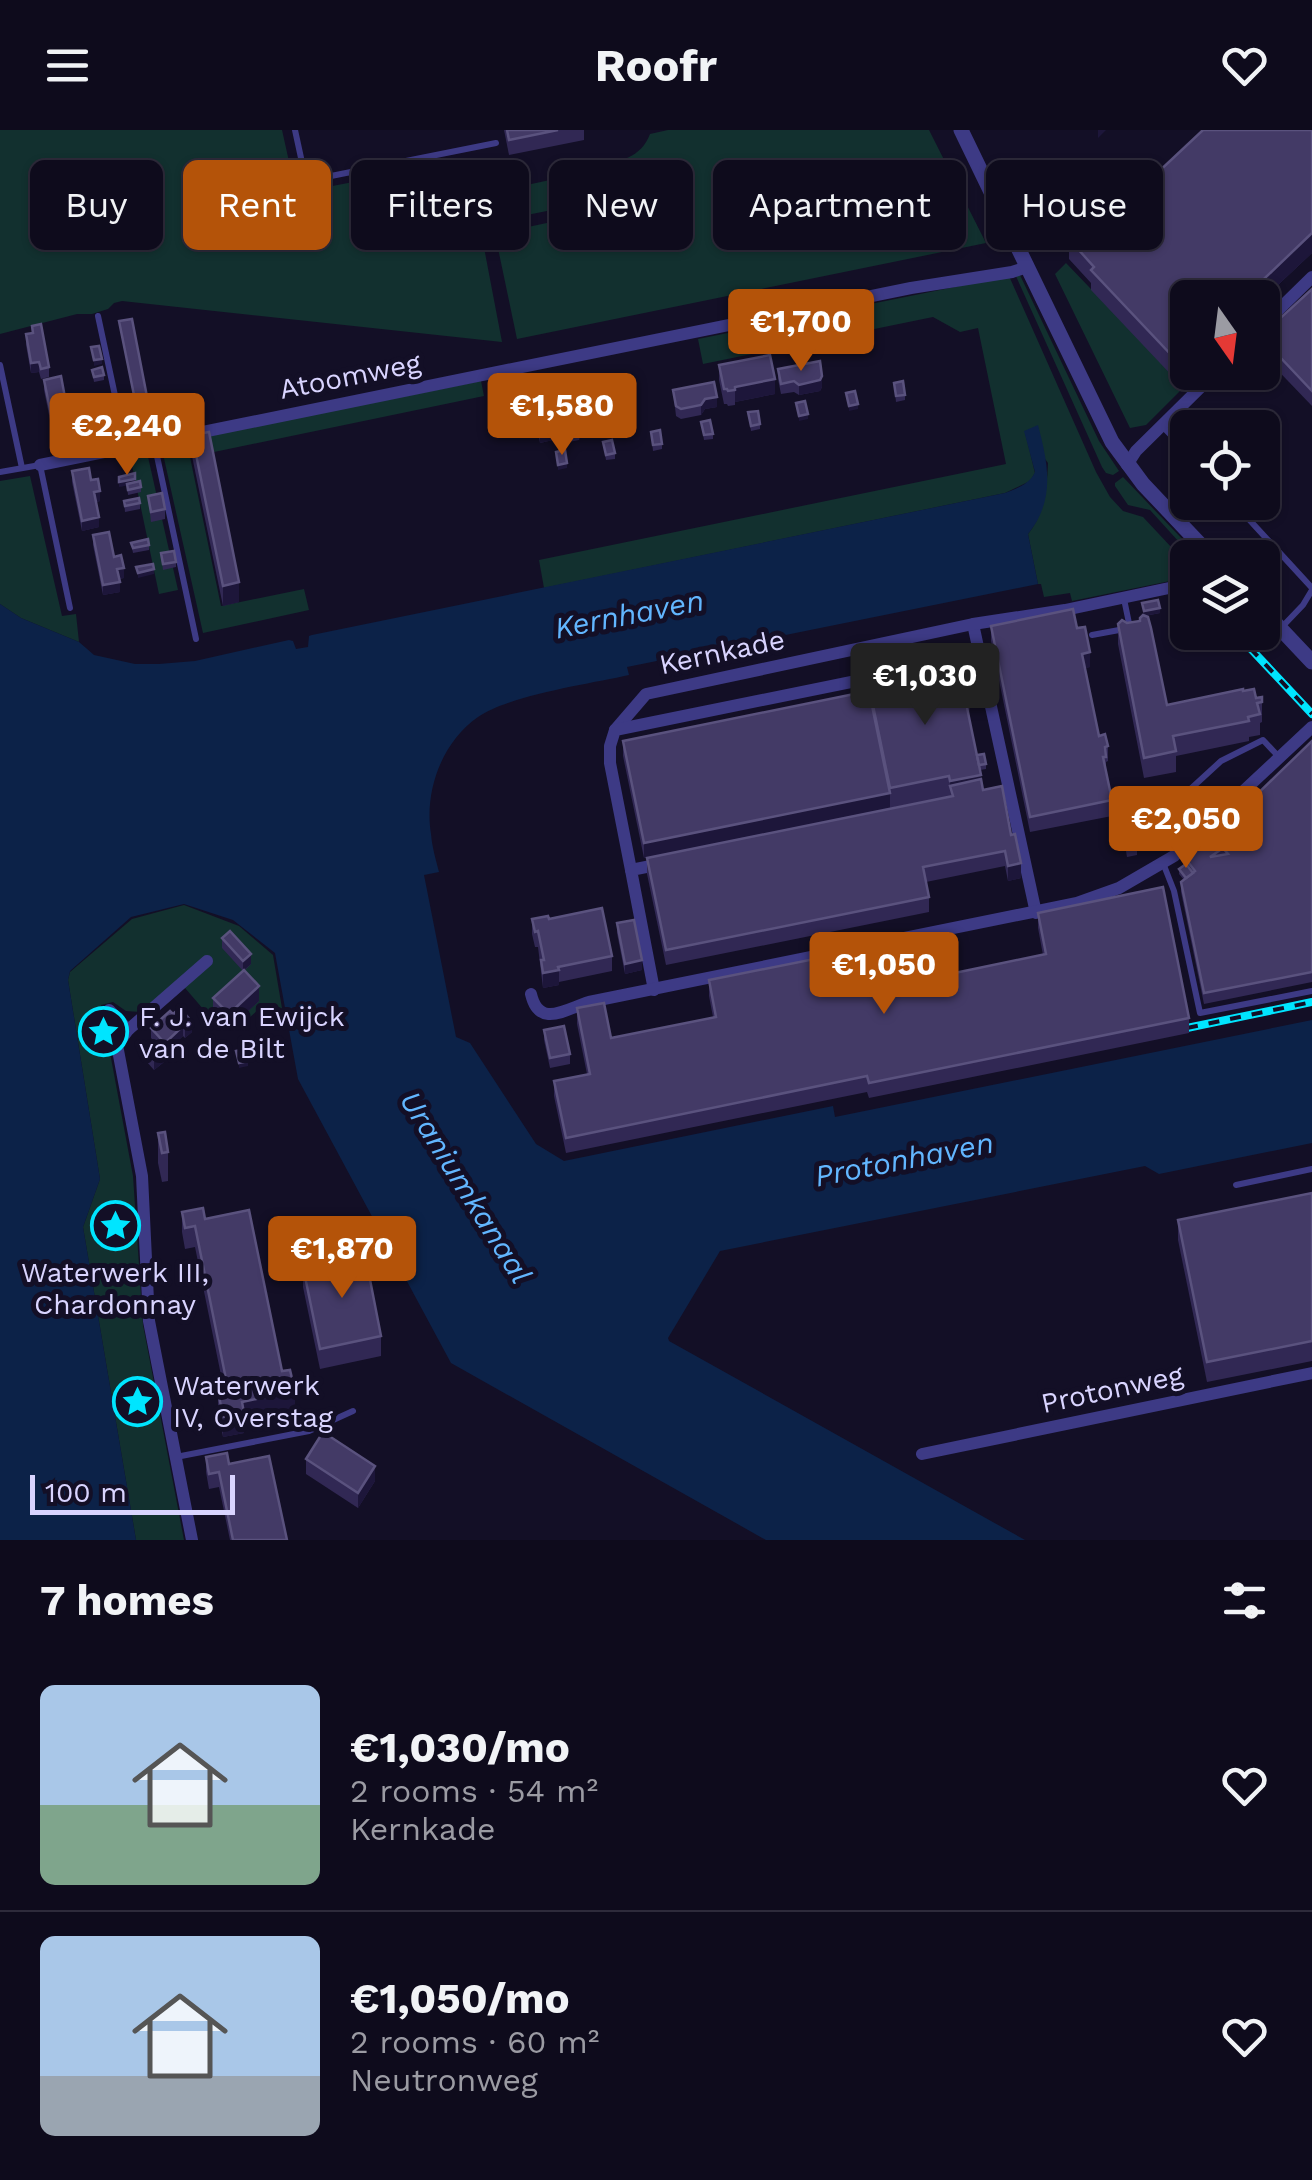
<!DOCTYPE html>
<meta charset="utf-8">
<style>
body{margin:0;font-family:"Work Sans",sans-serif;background:#171425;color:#f1f3f6;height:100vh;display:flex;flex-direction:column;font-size:38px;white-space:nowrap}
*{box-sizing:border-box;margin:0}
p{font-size:32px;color:#9b9ba3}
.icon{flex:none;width:55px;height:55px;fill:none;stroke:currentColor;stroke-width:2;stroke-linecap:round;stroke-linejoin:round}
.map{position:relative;height:1410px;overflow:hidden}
.panel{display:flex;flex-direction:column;background:#0e0b1c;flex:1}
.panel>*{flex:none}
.banner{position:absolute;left:30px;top:30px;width:1252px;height:90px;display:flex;gap:20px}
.needle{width:65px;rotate:166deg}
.controls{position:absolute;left:1170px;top:150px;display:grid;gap:20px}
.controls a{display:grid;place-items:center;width:110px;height:110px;border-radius:15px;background:#0e0b1c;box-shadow:0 2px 8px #0004,0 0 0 2px #2e2b3b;font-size:50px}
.scale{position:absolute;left:30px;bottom:25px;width:205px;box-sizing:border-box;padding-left:10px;border:5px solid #d9d4ff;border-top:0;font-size:28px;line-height:35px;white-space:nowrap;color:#d9d4ff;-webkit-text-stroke:8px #130f26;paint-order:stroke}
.price{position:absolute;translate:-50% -85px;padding:0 22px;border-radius:10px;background:#b45309;color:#fff;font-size:32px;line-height:65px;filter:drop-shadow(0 2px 5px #0008)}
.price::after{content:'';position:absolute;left:50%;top:60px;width:30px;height:22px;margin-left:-15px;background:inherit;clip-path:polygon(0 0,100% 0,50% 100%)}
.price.current{background:#222;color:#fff}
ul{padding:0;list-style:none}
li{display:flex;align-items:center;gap:30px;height:250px;padding:0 40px}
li+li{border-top:2px solid #2e2b3b}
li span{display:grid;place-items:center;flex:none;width:280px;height:200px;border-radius:15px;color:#555}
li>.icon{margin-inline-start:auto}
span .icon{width:120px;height:120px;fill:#fffc;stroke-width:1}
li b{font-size:42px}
h2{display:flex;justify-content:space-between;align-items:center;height:120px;padding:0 40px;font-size:42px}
.tag{padding:0 35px;border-radius:15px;background:#0e0b1c;box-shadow:0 2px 8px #0004,0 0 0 2px #2e2b3b;font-size:35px;line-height:90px}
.tag.current{background:#b45309;color:#fff}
header{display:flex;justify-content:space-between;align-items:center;height:130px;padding:0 40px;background:#0e0b1c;font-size:45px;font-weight:700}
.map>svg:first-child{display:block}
</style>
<header><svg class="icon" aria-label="menu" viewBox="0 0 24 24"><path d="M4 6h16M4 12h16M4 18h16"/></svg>Roofr<svg class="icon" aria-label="heart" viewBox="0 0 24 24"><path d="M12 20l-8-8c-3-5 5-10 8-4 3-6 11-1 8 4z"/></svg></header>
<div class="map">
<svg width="1312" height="1410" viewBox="0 0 1312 1410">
<rect width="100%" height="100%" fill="#130f26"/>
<!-- green -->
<g fill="#12302f">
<polygon points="0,0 282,0 296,63 452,33 470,44 502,212 122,171 114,173 108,179 92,184 77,184 0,204"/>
<path d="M668,0H929L986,113L517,209L495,104L589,84L605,65L602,44L597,37C620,31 641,28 650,4Z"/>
<path d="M564,47H576L588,54C589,64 585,69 577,75L497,91L489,63Z"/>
<polygon points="1066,133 1183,255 1198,243 1146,295 1130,298 1055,144"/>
<polygon points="1019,143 1099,311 1119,341 1113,345 1106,343 1102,337 1015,144"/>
<path d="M1009,146L1096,342L1110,367L1123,381L1143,387L1187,434L1186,444L1180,449L1072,471L1070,463L1044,467L1041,454H1038L1028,404C1044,385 1047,358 1048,333L1025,302L1035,343L1030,351L1005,363L544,458L539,430L1006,334L978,198L960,202L933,187L703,234L698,209Z"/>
<polygon points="481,251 484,266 190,327 221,476 304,459 309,480 203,503 161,315"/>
<polygon points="146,318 178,460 159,464 129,321"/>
<polygon points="30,346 62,486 76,484 79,512 21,488 0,474 0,351"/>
<polygon points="1123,347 1185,412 1190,424 1150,380 1128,375 1115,356 1115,353"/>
<polygon points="184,775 239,796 273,825 285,896 276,897 258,880 249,888 229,868 210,887 179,851 140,882 126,881 113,872 101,875 103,891 114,901 113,909 108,912 133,1046 143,1195 184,1410 136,1410 83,1097 100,1049 68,850 70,842 132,789"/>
</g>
<!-- water -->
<path fill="#0c2248" d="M1038,295C1048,333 1056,370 1028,404L1038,454L627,537L629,545C589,554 510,565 478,587C442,612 424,661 431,704C432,717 436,730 439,742L424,745L456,907L470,913L536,1014L564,1031L833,976L835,987L1312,890V1013L1159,1044L1145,1036L720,1121L668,1208L669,1211L1025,1410H766L451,1233L298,949L275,823L233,790L184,774L131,787L70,841L68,850L100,1049L83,1097L136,1410H0V474L21,488L79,512L94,525L135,534H159L195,531L289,510L293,511L296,519L308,517L309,506L312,505L1005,363C1017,358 1029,355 1035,342L1024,301Z"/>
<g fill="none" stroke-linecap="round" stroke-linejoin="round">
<!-- service -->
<g stroke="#3d3a85" stroke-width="6">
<polyline points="295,0 306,51 496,13"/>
<polyline points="98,186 126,317"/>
<polyline points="0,235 22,338"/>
<polyline points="1162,296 1188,323"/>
<polyline points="154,312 196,509"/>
<polyline points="0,342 40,335 70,478"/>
<polyline points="1233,372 1312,458"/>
<polyline points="1281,498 1303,475 1312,460"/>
<polyline points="1092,505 1130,498 1124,469"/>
<polyline points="1126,678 1184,665 1221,631 1263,610 1279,627"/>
<polyline points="1163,733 1174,761 1200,883 1312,861"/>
<polyline points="1236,1055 1312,1039"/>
<polyline points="176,1327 309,1301 353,1281"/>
</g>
<!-- minor -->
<g stroke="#3d3a85" stroke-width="12">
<polyline points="1262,196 1312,147"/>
<polyline points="40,335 911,158 1012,142 1027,137"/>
<polyline points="1127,335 1136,321 1216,242"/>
<polyline points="973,494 1036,783"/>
<polyline points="615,600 646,564 973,494 1065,480 1188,454"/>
<polyline points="631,740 610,633 610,616 615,600 979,526"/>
<polyline points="654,860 631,740 661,734"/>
<path d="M531,864C539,899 566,879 589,872L1077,773L1119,758L1174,726L1312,597"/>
<polyline points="109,880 128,900"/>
<polyline points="922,1324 1312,1243"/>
<polyline points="192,1410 149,1191 142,1046 117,915 128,900 207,831"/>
</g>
<!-- tertiary -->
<g stroke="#3d3a85" stroke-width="15">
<polyline points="961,0 1112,312 1143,354 1213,428"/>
<polyline points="1262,479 1312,532"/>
</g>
<defs>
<g id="rail">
<polyline points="1235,502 1312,584"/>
<polyline points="1187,898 1312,872"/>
</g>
</defs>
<!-- rail casing -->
<use href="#rail" stroke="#00e5ff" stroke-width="8"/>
<!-- rail -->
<use href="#rail" stroke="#130f26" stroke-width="4" stroke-dasharray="11" stroke-linecap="butt"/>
</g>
<!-- wall -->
<g fill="#312854">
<polygon points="504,0 584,0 584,10 509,25"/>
<polygon points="1148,52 1312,123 1262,170 1262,168 1188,168 1188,241 1177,251 1091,160 1091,153 1069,129 1069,109 1128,53"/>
<polygon points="1312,159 1312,276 1262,224 1262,205"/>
<polygon points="119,191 149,277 149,282 137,285"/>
<polygon points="32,196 49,237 49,247 41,249 39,242 31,243 26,215 26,204 32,203"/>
<polygon points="719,235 775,264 735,272 735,275 728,276 727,274 724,274 719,250"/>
<polygon points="778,239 822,257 820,261 799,265 794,262 781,264 778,249"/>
<polygon points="92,240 104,245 104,250 94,252"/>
<polygon points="44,250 77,295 77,305 54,310 44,260"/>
<polygon points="894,253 905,265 905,270 896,272"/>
<polygon points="673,260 717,277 705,279 701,285 681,289 676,286"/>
<polygon points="118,274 119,283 87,289 86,284"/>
<polygon points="579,279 582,304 579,310 558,314 553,310 540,313 537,298 537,288"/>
<polygon points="748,282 760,294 760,299 751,301"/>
<polygon points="701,292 713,304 713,309 704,310"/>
<polygon points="651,302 662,314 662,319 653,321"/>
<polygon points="192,305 239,472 223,476 192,326"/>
<polygon points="603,312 615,323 615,329 606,330"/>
<polygon points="72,341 91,350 100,371 96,372 99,397 82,401 72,352"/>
<polygon points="135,352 141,357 141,362 128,365 127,355 119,357"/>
<polygon points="148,366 165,379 165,389 151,392"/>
<polygon points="124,371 140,373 140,379 125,382"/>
<polygon points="93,405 124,448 119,449 120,462 103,465 93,415"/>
<polygon points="131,413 149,415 149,420 133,423"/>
<polygon points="161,423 176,432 176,437 163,440"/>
<polygon points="1142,473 1160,483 1145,486 1167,575 1243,561 1262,572 1262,592 1260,593 1260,605 1249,607 1249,611 1176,626 1176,642 1144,648 1118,514 1118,494 1140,491 1144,485"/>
<polygon points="991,496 1077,498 1090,537 1085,538 1099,606 1108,616 1108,631 1106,632 1106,642 1112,670 1112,686 1030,702 991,511"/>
<polygon points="869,556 964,561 970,567 969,588 977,625 986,634 986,639 980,640 983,660 1021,748 1008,751 1005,736 926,752 929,767 929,782 666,835 647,744 647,728 949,666 644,728 623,626 623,611 869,561"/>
<polygon points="1312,611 1312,852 1204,874 1181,762 1181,752 1184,750 1179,744 1179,739 1185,735 1185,728 1213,707"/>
<polygon points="1122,689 1137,715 1137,725 1127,727 1122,699"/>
<polygon points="1038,783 1189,888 1189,903 869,968 867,962 566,1023 554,966 554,951 587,944 577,894 577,878 611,908 713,887 709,866 709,850 945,845 1043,825 1038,798"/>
<polygon points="532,789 549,789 612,826 612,841 559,852 559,855 543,858 538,817 535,817 532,804"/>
<polygon points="617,793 642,840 625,844 617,803"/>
<polygon points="222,808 251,834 245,840 259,871 229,899 213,884 213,868 243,841 222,818"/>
<polygon points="170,881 192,902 185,908 183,906 169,919 169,928 154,940 147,932 147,922 157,914 151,908 151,898"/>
<polygon points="544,900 570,924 570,934 550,938 544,910"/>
<polygon points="158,1003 168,1022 168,1051 162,1052 158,1033"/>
<polygon points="1312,1063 1312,1231 1207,1252 1178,1110 1178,1090"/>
<polygon points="182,1082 205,1089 282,1241 295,1281 244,1292 244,1303 223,1307 218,1281 218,1261 224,1260 195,1117 185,1119 182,1102"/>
<polygon points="303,1137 381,1206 381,1226 320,1239 303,1157"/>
<polygon points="206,1327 229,1334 287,1410 230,1410 219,1357 209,1359 206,1342"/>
<polygon points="306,1329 375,1351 358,1378 306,1344"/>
</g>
<!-- shaded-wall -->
<g fill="#1d163a">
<polygon points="1098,0 1106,0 1098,8"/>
<polygon points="1312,103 1312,123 1262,170 1262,168 1244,168"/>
<polygon points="1188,221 1188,241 1177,251 1177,231"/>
<polygon points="102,229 102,234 94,236 94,230"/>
<polygon points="39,232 39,242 31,243 31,233"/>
<polygon points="822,246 822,257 820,261 799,265 799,255"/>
<polygon points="775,249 775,264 735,272 735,257"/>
<polygon points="717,267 717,277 705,279 701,285 701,275 705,269"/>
<polygon points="858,274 858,279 849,281 849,276"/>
<polygon points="808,284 808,289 799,291 799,286"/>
<polygon points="582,294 582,304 579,310 579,299"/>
<polygon points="553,300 553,310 540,313 540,303"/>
<polygon points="567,333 567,338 558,340 558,335"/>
<polygon points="135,349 135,354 119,357 119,352"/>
<polygon points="100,361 100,371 94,373 94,362"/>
<polygon points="99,387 99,397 82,401 82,391"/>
<polygon points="124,438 124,448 117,449 117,439"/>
<polygon points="154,439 154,444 138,448 138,443"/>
<polygon points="120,452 120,462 103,465 103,455"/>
<polygon points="239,452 239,472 223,476 223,456"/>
<polygon points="1160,478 1160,483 1144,486 1144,481"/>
<polygon points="1090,522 1090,537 1082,539 1082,524"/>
<polygon points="981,645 981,665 950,656 950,671 950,651"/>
<polygon points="890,663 890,678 644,728 644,713"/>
<polygon points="1021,733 1021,748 1008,751 1008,736"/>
<polygon points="251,824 251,834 243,841 243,831"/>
<polygon points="642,830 642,840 625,844 625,834"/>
<polygon points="559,840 559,855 543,858 543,843"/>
<polygon points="259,856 259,871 229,899 229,884"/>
<polygon points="192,892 192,902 185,908 185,898"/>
<polygon points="183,896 183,906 169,919 169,928 154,940 154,930 165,913"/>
<polygon points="248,931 248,936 239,938 239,933"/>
<polygon points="295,1261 295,1281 244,1292 244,1303 223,1307 223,1287 242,1272"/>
<polygon points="375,1336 375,1351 358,1378 358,1363"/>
</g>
<!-- building -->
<g fill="#433a66" stroke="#5a527e" stroke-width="2.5" fill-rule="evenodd">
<polygon points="507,0 558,0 509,10"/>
<polygon points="1203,0 1312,0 1312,103 1244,168 1188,168 1188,221 1177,231 1091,140 1094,137 1069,109 1128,53 1137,62"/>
<polygon points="1135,45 1143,46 1148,52 1137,62 1128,54 1129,50"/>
<polygon points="1312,159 1312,261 1262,208 1262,205"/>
<polygon points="132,189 149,277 137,280 119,191"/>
<polygon points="41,194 49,237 41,239 39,232 31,233 26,204 33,203 32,196"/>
<polygon points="99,216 102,229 94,230 91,217"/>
<polygon points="770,225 775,249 735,257 735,260 728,261 727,259 724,259 719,235"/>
<polygon points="820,231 822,246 820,250 799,255 794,251 781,254 778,239"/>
<polygon points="102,237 104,245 94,247 92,240"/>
<polygon points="61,246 68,284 75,282 77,295 54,299 44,250"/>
<polygon points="903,251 905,265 896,266 894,253"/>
<polygon points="714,252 717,267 705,269 701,275 681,279 676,276 673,260"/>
<polygon points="855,261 858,274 849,276 846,263"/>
<polygon points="805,271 808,284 799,286 796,273"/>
<polygon points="118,274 119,278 87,284 86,278"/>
<polygon points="579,279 582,294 579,299 558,304 553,300 540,303 537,288"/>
<polygon points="758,281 760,294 751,296 748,282"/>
<polygon points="710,290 713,304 704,305 701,292"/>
<polygon points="660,300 662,314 653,315 651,302"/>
<polygon points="209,302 239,452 223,456 192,305"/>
<polygon points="612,310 615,323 606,325 603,312"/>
<polygon points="565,320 567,333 558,335 556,322"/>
<polygon points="89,338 91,350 98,349 100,361 94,362 99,387 82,391 72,341"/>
<polygon points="135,343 135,349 119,352 119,347"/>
<polygon points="140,351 141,357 128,360 127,354"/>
<polygon points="162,363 165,379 151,382 148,366"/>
<polygon points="139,368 140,373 125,376 124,371"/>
<polygon points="109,402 114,427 121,425 124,438 117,439 120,452 103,455 93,405"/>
<polygon points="148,409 149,415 133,418 131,413"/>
<polygon points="174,421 176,432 163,434 161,423"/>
<polygon points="153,434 154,439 138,443 136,437"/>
<polygon points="1158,470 1160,478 1144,481 1142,473"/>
<polygon points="1073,479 1077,498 1085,497 1090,522 1082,524 1099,606 1105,604 1108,616 1105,617 1106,627 1103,627 1112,670 1030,687 991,496"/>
<polygon points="1143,485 1148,487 1151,498 1167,575 1243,559 1243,561 1254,559 1256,568 1262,567 1262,572 1257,573 1260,584 1248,587 1249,591 1173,606 1176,621 1144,628 1118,494 1122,490 1127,493 1140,491 1140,488"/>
<polygon points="959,537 964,561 969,560 970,567 965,568 981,645 950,651 949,646 890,658 869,556"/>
<polygon points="869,561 890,663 644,713 623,611"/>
<path d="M1312,611V842L1204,863L1181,752L1195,741L1185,728L1213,707ZM1223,718L1228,724L1210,727Z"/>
<polygon points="984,624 986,634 979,635 977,625"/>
<polygon points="981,649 983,660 1002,656 1011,705 1015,704 1021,733 1008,736 1005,721 923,737 929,767 666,820 647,728 953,666 950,656"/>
<polygon points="1132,687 1137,715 1127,717 1122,689"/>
<polygon points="1186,734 1193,743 1186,748 1179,739"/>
<polygon points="1163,757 1189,888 869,953 867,946 566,1008 554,951 590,944 577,878 604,873 611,908 716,887 709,850 930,806 945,845 1046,824 1038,783"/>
<polygon points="602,778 612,826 558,837 559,840 543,843 541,830 544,830 538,801 535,802 532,789 548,786 549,789"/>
<polygon points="634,790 642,830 625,834 617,793"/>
<polygon points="230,801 251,824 243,831 222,808"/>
<polygon points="244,840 259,856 229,884 213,868"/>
<polygon points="180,878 192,892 185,898 183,896 165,913 169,917 154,930 147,922 162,910 151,898 170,881 173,884"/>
<polygon points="564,896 570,924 550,928 544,900"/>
<polygon points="246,919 248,931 239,933 236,921"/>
<polygon points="165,1002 168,1022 162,1023 158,1003"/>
<polygon points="1312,1063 1312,1211 1207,1232 1178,1090"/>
<polygon points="203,1078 205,1089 249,1080 282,1241 290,1240 295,1261 242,1272 244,1283 223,1287 218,1261 228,1259 195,1096 185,1098 182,1082"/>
<polygon points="365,1124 381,1206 320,1219 303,1137"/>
<polygon points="323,1302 375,1336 358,1363 306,1329"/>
<polygon points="227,1323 229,1334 269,1326 287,1410 233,1410 219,1342 209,1344 206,1327"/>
</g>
<!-- icons -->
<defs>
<symbol id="sight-ring" viewBox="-11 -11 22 22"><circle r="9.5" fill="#130f26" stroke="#00e5ff" stroke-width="1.5"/><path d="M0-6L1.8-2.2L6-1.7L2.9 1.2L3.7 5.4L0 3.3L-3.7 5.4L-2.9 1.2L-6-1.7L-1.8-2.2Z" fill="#00e5ff"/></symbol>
</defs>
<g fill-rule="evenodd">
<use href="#sight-ring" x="76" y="874" width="55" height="55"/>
<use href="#sight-ring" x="88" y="1068" width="55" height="55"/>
<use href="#sight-ring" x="110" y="1244" width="55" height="55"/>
</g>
<g text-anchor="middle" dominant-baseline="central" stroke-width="10" stroke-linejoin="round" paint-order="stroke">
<!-- street labels -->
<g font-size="28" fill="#d9d4ff" stroke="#130f26">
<text transform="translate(350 246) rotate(-11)">Atoomweg</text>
<text transform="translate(722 522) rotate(-12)">Kernkade</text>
<text transform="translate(1112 1259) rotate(-12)">Protonweg</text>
</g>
<!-- poi labels -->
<g font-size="28" fill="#d9d4ff" stroke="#130f26" text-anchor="start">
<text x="139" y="886">F. J. van Ewijck<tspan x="139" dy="32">van de Bilt</tspan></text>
<text x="115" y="1142" text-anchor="middle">Waterwerk III,<tspan x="115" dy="32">Chardonnay</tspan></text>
<text x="173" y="1255">Waterwerk<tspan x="173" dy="32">IV, Overstag</tspan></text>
</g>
<!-- water labels -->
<g font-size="30" font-style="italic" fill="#62b6ff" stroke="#130f26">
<text transform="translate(629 484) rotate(-11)">Kernhaven</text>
<text transform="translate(904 1029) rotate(-11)">Protonhaven</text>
<text transform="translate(466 1057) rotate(58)">Uraniumkanaal</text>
</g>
</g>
</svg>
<div class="controls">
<a><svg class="needle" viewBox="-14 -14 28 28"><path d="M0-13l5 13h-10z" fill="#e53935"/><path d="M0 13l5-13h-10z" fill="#9b9ba3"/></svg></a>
<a><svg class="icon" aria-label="locate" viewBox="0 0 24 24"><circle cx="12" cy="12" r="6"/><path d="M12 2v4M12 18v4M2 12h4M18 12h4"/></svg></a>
<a><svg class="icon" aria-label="layers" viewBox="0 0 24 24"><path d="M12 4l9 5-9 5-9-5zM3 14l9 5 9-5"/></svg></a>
</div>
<div class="scale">100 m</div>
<b class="price" style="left:801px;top:244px">€1,700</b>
<b class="price" style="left:562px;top:328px">€1,580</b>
<b class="price" style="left:127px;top:348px">€2,240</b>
<b class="price current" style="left:925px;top:598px">€1,030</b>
<b class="price" style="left:1186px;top:741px">€2,050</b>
<b class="price" style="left:884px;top:887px">€1,050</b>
<b class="price" style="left:342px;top:1171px">€1,870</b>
<div class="banner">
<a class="tag">Buy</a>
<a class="tag current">Rent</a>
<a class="tag">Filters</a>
<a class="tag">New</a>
<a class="tag">Apartment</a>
<a class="tag">House</a>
</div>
</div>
<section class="panel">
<h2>7 homes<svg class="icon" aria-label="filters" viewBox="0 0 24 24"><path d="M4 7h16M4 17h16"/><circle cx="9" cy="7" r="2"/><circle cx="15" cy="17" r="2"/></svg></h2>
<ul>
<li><span style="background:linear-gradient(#a9c7e8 60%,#7fa58c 0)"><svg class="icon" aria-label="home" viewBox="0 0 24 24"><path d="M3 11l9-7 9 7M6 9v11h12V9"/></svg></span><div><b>€1,030/mo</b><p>2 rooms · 54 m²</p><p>Kernkade</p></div><svg class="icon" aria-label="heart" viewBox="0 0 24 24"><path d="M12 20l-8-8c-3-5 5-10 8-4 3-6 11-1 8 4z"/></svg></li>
<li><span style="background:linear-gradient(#a9c7e8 70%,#9aa5b1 0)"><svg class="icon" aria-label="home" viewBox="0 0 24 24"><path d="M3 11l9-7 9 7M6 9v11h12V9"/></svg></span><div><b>€1,050/mo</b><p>2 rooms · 60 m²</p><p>Neutronweg</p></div><svg class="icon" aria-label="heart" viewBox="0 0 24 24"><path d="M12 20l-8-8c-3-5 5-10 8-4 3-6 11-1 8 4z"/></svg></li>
</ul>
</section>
